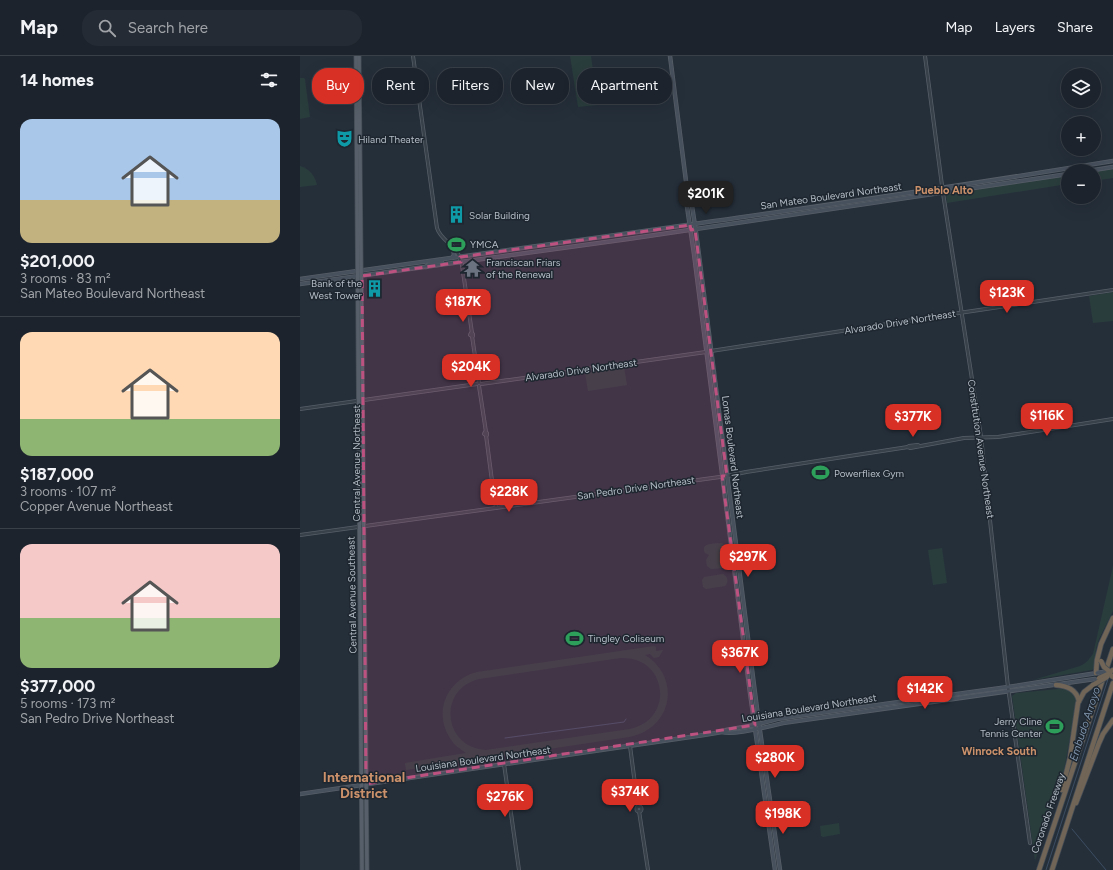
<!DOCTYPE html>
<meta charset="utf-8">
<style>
body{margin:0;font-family:Figtree,sans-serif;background:#252b34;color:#f1f3f6;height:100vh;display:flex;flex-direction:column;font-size:15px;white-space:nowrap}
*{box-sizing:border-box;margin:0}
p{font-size:13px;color:#a0a4a9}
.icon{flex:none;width:22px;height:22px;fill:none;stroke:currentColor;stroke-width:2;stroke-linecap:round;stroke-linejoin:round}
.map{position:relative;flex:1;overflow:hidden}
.side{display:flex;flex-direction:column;background:#1c232c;width:300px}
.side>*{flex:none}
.top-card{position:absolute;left:12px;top:12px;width:380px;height:36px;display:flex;gap:8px}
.fabs{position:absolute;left:761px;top:12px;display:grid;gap:8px}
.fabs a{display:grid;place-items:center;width:40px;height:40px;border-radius:50%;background:#1c232c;box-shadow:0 4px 16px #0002,0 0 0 1px #3a4048;font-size:20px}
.price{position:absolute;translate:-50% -34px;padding:0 9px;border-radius:8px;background:#d93025;color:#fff;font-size:13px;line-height:26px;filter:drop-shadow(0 1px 2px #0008)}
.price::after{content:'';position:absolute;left:50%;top:24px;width:12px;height:9px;margin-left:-6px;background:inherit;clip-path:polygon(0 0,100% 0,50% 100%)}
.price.on{background:#222;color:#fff}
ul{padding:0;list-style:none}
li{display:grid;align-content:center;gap:8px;height:212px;padding:0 20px}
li+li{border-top:1px solid #3a4048}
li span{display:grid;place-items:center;height:124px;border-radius:12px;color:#555}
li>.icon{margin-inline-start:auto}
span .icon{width:72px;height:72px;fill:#fffc;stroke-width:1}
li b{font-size:17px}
h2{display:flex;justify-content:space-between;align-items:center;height:48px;padding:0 20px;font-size:17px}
.chip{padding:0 14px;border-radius:16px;background:#1c232c;box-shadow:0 4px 16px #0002,0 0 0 1px #3a4048;font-size:14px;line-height:36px}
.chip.on{background:#d93025;color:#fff}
header{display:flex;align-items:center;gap:24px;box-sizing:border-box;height:56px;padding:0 20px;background:#1c232c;border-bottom:1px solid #3a4048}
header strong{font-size:19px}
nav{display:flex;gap:22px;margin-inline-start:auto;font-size:14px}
.search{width:280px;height:36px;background:#252b34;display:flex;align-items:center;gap:10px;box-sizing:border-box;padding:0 14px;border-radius:16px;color:#a0a4a9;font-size:15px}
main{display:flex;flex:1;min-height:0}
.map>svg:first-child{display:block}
</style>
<header>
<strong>Map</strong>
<div class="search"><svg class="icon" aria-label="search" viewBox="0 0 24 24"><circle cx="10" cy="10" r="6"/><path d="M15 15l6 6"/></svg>Search here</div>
<nav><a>Map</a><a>Layers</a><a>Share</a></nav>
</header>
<main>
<section class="side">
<h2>14 homes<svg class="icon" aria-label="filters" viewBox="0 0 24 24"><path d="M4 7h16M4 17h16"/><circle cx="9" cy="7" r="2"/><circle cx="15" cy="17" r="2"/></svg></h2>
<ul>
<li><span style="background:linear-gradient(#a9c7e8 65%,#c2b280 0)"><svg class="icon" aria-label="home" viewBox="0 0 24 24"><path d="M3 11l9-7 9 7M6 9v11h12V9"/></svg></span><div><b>$201,000</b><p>3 rooms · 83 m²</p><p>San Mateo Boulevard Northeast</p></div></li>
<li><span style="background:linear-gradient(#ffd9b3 70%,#8fb573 0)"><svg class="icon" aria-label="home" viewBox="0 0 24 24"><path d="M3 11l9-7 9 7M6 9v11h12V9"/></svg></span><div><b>$187,000</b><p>3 rooms · 107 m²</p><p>Copper Avenue Northeast</p></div></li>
<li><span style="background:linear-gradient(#f6c9c9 60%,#8fb573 0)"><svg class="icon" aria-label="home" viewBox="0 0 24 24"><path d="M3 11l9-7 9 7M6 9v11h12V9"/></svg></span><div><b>$377,000</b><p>5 rooms · 173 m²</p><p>San Pedro Drive Northeast</p></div></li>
</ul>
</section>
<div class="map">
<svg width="813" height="814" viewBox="0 0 813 814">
<rect width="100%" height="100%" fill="#252f3a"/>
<!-- green -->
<g fill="#2a3d3d" fill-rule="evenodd">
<polygon points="270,0 291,0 298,49 278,51"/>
<polygon points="0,22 4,22 5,23 10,61 0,63"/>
<path d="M0,110C10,113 15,120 17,129L0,131Z"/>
<polygon points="813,113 813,122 794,125 794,116"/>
<polygon points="768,120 768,128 647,147 646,139 648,138 670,136 673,134"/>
<polygon points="813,236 813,265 793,267 789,240"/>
<polygon points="324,311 327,329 288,335 285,317"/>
<path d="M422,487L426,490V496L423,498L427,500L428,508L424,512L411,513L407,510L406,504L409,499L405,497C400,486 414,488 422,487Z"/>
<polygon points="642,492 647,527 633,529 628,494"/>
<path d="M813,510V555L799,583L796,593L795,613L792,614L733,624L780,610C787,607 789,603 793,598Z"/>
<path d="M423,518C428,521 429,525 425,530L406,533L403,531L402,524L404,521Z"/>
<path d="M354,590L356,591V595L363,594L359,601L354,602L350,598L345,599C382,622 372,673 329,681L106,714L105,707L166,697C161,693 155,690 152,685C132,658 146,624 177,616ZM320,602C367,599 376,663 330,673L186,694C143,692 137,633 179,623Z"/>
<path d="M758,633C769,633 772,634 777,644L764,714L735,805L712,640L716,637Z"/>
<polygon points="539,767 540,778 523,781 521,780 520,770"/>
</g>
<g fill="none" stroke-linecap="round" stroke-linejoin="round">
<!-- stream -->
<g stroke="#3c4d62" stroke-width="1">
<polyline points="205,682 324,666 326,663"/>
<polyline points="772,773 806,814"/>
<polyline points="746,814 808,623"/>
</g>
<defs>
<g id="tertiary">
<path d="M113,0L137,172C140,182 149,186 156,194C159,198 160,204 162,209L172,277"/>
<polyline points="625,0 643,137 681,381 708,631 730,787"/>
<polygon points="171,277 173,278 173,280 170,279"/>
<polyline points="172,280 179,327"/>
<polyline points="411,295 659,257 813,234"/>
<polyline points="181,328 406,296"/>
<polyline points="179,330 186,376"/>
<polyline points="0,353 177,328"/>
<polygon points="185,376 187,377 187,379 184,378"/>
<polyline points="186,379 192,425"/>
<polyline points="608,391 609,390 618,389 619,390"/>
<polygon points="192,425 194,426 193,429 191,428"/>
<polyline points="193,429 196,452"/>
<polyline points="0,479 427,420 446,416 608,391 610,392 664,382 698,381 813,363"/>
<polyline points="330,690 338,751"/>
<polyline points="204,708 219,814"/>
<circle cx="339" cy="753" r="2.5"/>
<polyline points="339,755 348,814"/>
</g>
<g id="secondary">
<polyline points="370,0 387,133 390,137 396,176 459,668 480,814"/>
<polyline points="788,115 813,111"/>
<polyline points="387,133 385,137 394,198 450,637 475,814"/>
<polyline points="152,202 154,199 153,191"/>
<polyline points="126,211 129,208 142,205"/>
<path d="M0,223C271,185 543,149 813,105"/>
<polyline points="0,228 328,183 768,118"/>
<path d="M422,676C433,680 471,670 483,667L795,623"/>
<polyline points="0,738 404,679 422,676 426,674 455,669 477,663 505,659 708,631 797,617"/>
</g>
<g id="primary">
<polyline points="56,0 62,814"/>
<polyline points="59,0 67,814"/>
</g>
<g id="motorway">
<polyline points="813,614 808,617 813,621"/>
<polyline points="796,617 797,604 801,588 813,562"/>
<path d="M756,629C767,630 776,633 779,645"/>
<polyline points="762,734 770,702 778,647 784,636 793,629"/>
<polyline points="776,747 799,687 803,678 813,664"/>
<polyline points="739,814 813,593"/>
<polyline points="752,814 813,627"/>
</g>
</defs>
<!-- tertiary casing -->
<use href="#tertiary" stroke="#575f68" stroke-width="4"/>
<!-- secondary casing -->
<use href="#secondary" stroke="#575f68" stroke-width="4.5"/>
<!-- primary casing -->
<use href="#primary" stroke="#424a53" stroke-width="5"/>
<!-- motorway casing -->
<use href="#motorway" stroke="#444c55" stroke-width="6"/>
<!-- tertiary -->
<use href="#tertiary" stroke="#38414a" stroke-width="2.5"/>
<!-- secondary -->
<use href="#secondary" stroke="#47505d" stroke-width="3"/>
<!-- primary -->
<use href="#primary" stroke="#57606a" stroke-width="3.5"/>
<!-- motorway -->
<use href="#motorway" stroke="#706556" stroke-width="4.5"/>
<defs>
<polyline id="secondary-bridge" points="797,617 809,615"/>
<g id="motorway-bridge">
<polyline points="801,605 804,611 809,615"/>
<polyline points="799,622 808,618"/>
<polyline points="793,629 807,621"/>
</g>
</defs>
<!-- secondary-bridge casing -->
<use href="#secondary-bridge" stroke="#575f68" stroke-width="4.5" stroke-linecap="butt"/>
<!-- motorway-bridge casing -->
<use href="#motorway-bridge" stroke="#444c55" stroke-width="6" stroke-linecap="butt"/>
<!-- secondary-bridge -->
<use href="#secondary-bridge" stroke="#47505d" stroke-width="3"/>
<!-- motorway-bridge -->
<use href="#motorway-bridge" stroke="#706556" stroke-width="4.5"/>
</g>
<!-- marked area -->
<path fill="#bd5180" fill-opacity="0.2" stroke="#bd5180" stroke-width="3" stroke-dasharray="8 5" stroke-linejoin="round" d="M390,169L391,174L395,173L427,420H422L455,669L66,728L62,220L161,206L160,201Z"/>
<!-- icons -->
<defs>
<symbol id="theatre-bare" viewBox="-9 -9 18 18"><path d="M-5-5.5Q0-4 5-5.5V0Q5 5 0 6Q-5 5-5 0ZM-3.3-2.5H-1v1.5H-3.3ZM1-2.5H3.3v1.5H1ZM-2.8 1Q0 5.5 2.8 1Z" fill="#0f9aa8" stroke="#1e262f" stroke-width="2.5" paint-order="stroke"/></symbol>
<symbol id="building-bare" viewBox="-9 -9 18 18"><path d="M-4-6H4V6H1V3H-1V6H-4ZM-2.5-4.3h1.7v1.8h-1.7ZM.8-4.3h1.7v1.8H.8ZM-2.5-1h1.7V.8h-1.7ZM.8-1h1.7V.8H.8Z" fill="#0f9aa8" stroke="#1e262f" stroke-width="2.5" paint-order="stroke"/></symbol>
<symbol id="stadium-bare" viewBox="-9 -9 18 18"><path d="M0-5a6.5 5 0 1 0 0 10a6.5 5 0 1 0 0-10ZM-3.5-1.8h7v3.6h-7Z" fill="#2e9e5b" stroke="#1e262f" stroke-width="2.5" paint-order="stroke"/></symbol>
<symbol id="temple-bare" viewBox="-9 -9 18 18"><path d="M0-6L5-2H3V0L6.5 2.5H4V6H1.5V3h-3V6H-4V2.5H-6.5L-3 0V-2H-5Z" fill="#6b7280" stroke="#1e262f" stroke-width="2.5" paint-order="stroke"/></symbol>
</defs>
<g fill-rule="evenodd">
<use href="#theatre-bare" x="32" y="70" width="25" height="25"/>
<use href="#building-bare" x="144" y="146" width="25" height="25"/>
<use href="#stadium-bare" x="144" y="176" width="25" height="25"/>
<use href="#temple-bare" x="160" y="200" width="25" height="25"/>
<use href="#building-bare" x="62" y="220" width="25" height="25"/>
<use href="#stadium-bare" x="508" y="404" width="25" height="25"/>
<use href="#stadium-bare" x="262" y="570" width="25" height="25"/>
<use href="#stadium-bare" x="742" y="658" width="25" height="25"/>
</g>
<g text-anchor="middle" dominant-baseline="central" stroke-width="3" stroke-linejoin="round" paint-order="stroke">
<!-- poi labels -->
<g font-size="10" fill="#b4bcc6" stroke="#1e262f" text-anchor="start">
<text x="58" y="83">Hiland Theater</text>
<text x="169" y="159">Solar Building</text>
<text x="170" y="188">YMCA</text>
<text x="186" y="206">Franciscan Friars<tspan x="186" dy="12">of the Renewal</tspan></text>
<text x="62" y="227" text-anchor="end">Bank of the<tspan x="62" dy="12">West Tower</tspan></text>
<text x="534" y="417">Powerfliex Gym</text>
<text x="288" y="582">Tingley Coliseum</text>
<text x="742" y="665" text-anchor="end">Jerry Cline<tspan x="742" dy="12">Tennis Center</tspan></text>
</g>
<!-- street labels -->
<g font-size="10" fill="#b4bcc6" stroke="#1e262f">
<text transform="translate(531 140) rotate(-8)">San Mateo Boulevard Northeast</text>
<text transform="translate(600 266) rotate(-9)">Alvarado Drive Northeast</text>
<text transform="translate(281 314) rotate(-8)">Alvarado Drive Northeast</text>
<text transform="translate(681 393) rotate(82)">Constitution Avenue Northeast</text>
<text transform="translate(433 401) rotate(83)">Lomas Boulevard Northeast</text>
<text transform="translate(56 407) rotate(-90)">Central Avenue Northeast</text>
<text transform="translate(336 432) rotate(-8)">San Pedro Drive Northeast</text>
<text transform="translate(52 539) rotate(-91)">Central Avenue Southeast</text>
<text transform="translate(509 652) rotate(-9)">Louisiana Boulevard Northeast</text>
<text transform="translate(183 703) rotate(-8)">Louisiana Boulevard Northeast</text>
<text transform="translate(748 757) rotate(-71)">Coronado Freeway</text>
</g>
<!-- neighbourhood labels -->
<g font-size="11" font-weight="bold" fill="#cb916a" stroke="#1e262f">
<text x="644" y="134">Pueblo Alto</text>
<text x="699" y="695">Winrock South</text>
</g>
<!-- water labels -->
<g font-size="11" font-style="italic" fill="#7e93ab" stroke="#1e262f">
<text transform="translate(785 668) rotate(-72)">Embudo Arroyo</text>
</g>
<!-- district labels -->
<g font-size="14" font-weight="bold" fill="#cb916a" stroke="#1e262f">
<text x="64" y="721">International<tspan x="64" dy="16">District</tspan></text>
</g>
</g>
</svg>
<div class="fabs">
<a><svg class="icon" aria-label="layers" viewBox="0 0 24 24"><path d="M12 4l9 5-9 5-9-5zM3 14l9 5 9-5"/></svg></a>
<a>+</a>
<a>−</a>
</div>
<b class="price on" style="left:406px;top:159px">$201K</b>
<b class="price" style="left:707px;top:258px">$123K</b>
<b class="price" style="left:163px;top:267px">$187K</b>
<b class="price" style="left:171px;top:332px">$204K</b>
<b class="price" style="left:747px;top:381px">$116K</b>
<b class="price" style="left:613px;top:382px">$377K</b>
<b class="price" style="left:209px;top:457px">$228K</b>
<b class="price" style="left:448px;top:522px">$297K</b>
<b class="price" style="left:440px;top:618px">$367K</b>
<b class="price" style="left:625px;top:654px">$142K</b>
<b class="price" style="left:475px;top:723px">$280K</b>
<b class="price" style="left:330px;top:757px">$374K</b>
<b class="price" style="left:205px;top:762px">$276K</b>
<b class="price" style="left:483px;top:779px">$198K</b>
<div class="top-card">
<a class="chip on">Buy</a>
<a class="chip">Rent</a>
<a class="chip">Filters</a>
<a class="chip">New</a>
<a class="chip">Apartment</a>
</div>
</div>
</main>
